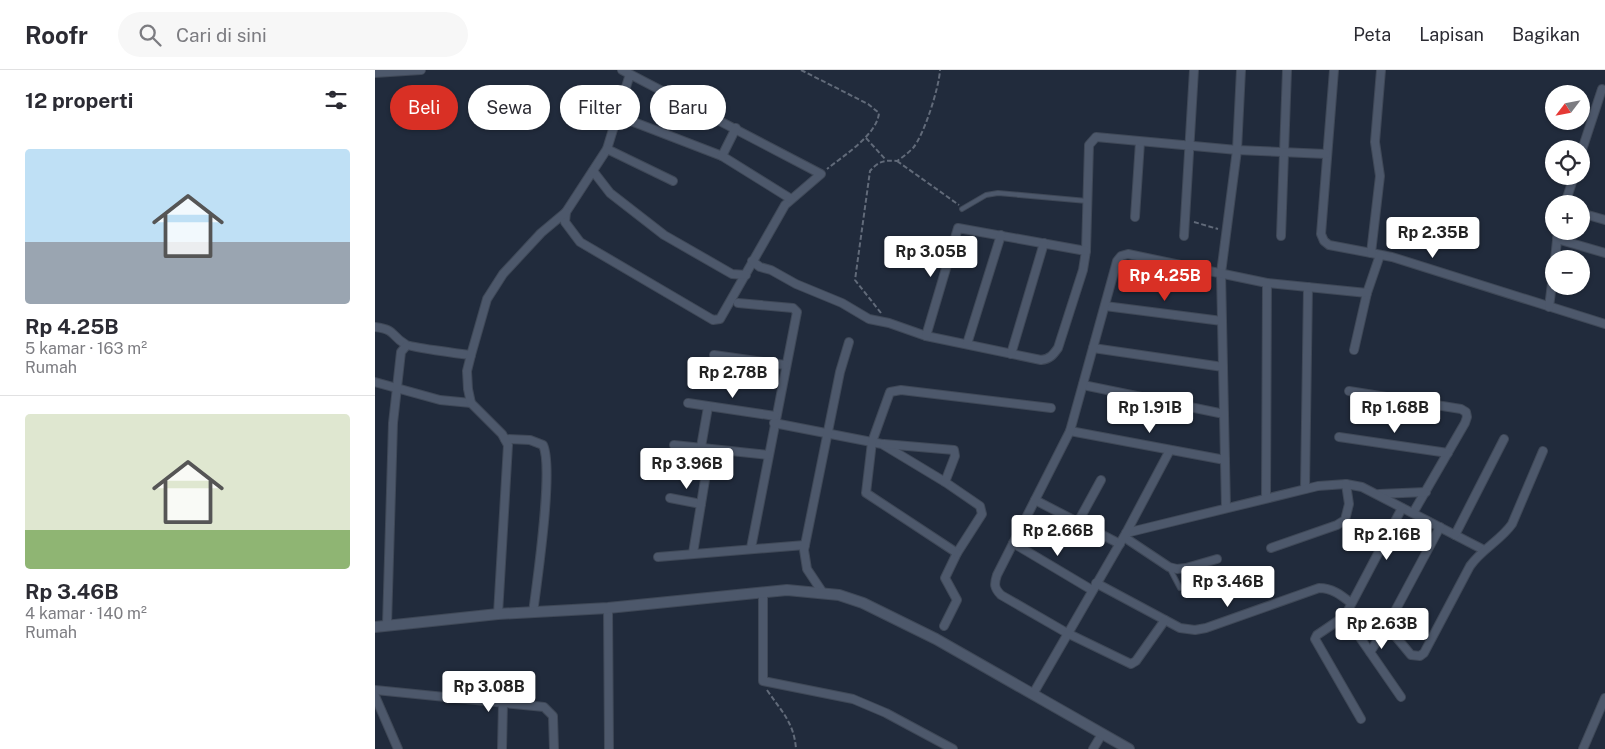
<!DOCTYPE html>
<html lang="id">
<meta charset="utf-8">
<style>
body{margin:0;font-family:"Public Sans",sans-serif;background:#f7f7f7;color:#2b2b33;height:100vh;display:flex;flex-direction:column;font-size:19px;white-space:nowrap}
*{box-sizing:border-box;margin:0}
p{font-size:16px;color:#7c7c81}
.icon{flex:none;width:28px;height:28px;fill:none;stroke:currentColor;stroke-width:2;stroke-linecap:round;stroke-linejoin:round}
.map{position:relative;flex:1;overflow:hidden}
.details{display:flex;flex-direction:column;background:#fff;width:375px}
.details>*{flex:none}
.guide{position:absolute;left:15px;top:15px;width:475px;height:45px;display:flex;gap:10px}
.needle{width:32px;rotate:238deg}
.controls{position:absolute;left:1170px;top:15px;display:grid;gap:10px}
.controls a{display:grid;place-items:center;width:45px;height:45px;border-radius:50%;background:#fff;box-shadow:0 1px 4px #0004;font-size:25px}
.price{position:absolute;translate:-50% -42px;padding:0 11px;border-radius:5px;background:#fff;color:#222;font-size:16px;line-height:32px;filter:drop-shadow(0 1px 2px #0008)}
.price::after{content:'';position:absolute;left:50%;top:30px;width:15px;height:11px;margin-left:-8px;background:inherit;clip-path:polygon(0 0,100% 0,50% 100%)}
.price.on{background:#d93025;color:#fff}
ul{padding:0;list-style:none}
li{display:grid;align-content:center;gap:10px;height:265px;padding:0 25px}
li+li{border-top:1px solid #e1e1e2}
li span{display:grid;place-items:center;height:155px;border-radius:5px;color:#555}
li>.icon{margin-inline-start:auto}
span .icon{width:90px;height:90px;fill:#fffc;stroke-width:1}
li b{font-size:21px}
h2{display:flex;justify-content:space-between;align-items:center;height:60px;padding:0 25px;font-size:21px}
.chip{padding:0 18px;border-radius:22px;background:#fff;box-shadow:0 1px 4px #0004;font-size:18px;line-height:45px}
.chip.on{background:#d93025;color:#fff}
header{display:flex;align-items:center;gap:30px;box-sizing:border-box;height:70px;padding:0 25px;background:#fff;border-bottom:1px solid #e1e1e2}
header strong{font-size:24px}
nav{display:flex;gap:28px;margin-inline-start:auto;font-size:18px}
.search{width:350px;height:45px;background:#f7f7f7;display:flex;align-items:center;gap:12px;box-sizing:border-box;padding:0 18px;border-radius:28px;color:#7c7c81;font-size:19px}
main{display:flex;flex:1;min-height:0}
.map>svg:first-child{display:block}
</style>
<header>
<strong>Roofr</strong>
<div class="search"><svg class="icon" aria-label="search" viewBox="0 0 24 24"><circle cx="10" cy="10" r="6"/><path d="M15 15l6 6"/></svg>Cari di sini</div>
<nav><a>Peta</a><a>Lapisan</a><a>Bagikan</a></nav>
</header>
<main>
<section class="details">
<h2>12 properti<svg class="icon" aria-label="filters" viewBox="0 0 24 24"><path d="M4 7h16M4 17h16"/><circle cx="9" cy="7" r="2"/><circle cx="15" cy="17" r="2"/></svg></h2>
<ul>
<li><span style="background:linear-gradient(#bfe0f5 60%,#9aa5b1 0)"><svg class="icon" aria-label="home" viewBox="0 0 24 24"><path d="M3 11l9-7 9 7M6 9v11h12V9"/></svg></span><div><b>Rp 4.25B</b><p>5 kamar · 163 m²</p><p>Rumah</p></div></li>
<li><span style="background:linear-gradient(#dfe7d0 75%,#8fb573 0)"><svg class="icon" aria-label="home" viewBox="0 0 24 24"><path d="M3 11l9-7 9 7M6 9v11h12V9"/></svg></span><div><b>Rp 3.46B</b><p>4 kamar · 140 m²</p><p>Rumah</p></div></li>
</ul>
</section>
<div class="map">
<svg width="1230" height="679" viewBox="0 0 1230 679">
<rect width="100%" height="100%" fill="#212b3c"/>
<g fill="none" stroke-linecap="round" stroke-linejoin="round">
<defs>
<g id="service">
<polyline points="587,139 611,125 623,123 712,131"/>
<polyline points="795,499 805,518"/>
</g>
<g id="minor">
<polyline points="247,0 446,104 410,135 345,249 338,250 205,172 190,152 191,142 232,79 255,4"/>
<polyline points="959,0 946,164 949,171 954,175 1017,187 1230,254"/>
<polyline points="0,3 46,0"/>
<polyline points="243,46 347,86"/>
<polyline points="361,58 347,86 416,129"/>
<polyline points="232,79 298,111"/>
<polyline points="1206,83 1227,19"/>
<polyline points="218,101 235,123 289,165 357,204 371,205"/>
<polyline points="1190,134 1199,106"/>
<polyline points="1206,143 1230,150"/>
<polyline points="760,147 765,72"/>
<polyline points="809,166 819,0"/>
<polyline points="906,166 912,0"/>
<polyline points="1182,169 1230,183"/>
<polyline points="996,183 1005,106 1000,72 1006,0"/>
<polyline points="1180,189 1183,161"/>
<path d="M377,191L385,197L396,200L421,214L467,233L494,249L514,253L551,266L666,290C675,289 678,285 683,278L708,200L711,181L714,75L721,67L862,80L951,84"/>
<polyline points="363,233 418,238 422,242 376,478"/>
<polyline points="730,236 847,251"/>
<polyline points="1174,237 1179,198"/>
<path d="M0,257C22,260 15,265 30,274C33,277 86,284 96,285"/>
<polyline points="551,266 583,158 711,181"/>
<polyline points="592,274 626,165"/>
<polyline points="718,278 848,297"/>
<polyline points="979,280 992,223 1005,185"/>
<polyline points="636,284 669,173"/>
<polyline points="339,285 410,295"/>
<polyline points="0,312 65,330 96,333"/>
<polyline points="708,315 849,344"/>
<polyline points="974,321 1086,339 1091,342 1092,347 1090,353 1038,443"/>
<polyline points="313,333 400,346"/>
<polyline points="399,353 507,374 570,412 605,436 607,444 582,483 570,508 582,530 569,556"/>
<polyline points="695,361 850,390"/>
<polyline points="964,367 1073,383"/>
<path d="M130,369L155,370L168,375C179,398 162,511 158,543"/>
<polyline points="509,374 579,380 580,386 570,412"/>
<polyline points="299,375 393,385"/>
<polyline points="326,377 333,337"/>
<polyline points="930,419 933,217"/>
<polyline points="1004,424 1051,422"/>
<polyline points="295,428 326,434"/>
<polyline points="891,428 892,213"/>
<polyline points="660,430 745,474"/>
<polyline points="851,438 846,203 862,80 866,0"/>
<polyline points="703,452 726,410"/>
<polyline points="751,463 943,416 971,414 987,417 1109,480"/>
<polyline points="1080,465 1129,369"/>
<polyline points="749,467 794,497 802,499 811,498 842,489"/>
<polyline points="638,473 717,520"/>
<polyline points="896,478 962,455 970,450 974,434 971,414"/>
<polyline points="318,483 335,379"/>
<polyline points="582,483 491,423 497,372 515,322 526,320 676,338"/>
<polyline points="283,487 430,475"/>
<path d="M721,513L805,558L820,560L831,558L944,518C957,518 966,525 976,533"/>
<polyline points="388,523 388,611 478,629 511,643 578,679"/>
<polyline points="448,523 432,499 429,480 465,302 474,272"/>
<polyline points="233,538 234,679"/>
<polyline points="123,544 133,375 127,364 96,333 93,319 92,301 96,285 112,229 128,204 166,163 191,142"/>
<polyline points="970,546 1026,627"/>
<path d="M790,550L761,591L756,594L692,563L626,525C619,518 619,514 622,505L695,361L742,191L746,186L753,184L892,213L992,223"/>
<polyline points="12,555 18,353 26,282 31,276"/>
<path d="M1012,556L1036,585L1045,586L1049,583L1095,496C1107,479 1126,470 1137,454L1168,381"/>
<polyline points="995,582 1012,556 1065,457"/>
<polyline points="0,620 169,637 178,646 179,679"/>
<polyline points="658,624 751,463 795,380"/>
<polyline points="0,626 23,679"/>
<polyline points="986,649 940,569 942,565 970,546 1027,438"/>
<polyline points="127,679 128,633"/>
<polyline points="718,679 727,664"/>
<polyline points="1208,679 1230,628"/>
</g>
<polyline id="tertiary" points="0,557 123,544 233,538 412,520 464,525 488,533 561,569 754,679"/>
</defs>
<!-- service casing -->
<use href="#service" stroke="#3f4857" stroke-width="6"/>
<!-- minor casing -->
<use href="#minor" stroke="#3f4857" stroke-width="10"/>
<!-- tertiary casing -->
<use href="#tertiary" stroke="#3f4857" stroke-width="12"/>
<!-- path -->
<g stroke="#616a79" stroke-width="2" stroke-dasharray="5 2.5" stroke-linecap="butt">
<path d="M426,0L493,34L504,43C502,65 468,86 452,99"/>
<polyline points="491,68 511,90"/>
<polyline points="522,91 584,135"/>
<polyline points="819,152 843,159"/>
<path d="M506,243L480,210L495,101C504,91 509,90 522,91C528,87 533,83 538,78C549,65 564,18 565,0"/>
<path d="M392,620C406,641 419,652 421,679"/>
</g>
<!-- service -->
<use href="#service" stroke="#4d586b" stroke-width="4"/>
<!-- minor -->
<use href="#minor" stroke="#4d586b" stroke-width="8"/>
<!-- tertiary -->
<use href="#tertiary" stroke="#4d586b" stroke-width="10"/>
</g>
</svg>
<div class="controls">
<a><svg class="needle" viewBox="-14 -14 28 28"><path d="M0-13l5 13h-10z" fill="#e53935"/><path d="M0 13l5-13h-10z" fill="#7c7c81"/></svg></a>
<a><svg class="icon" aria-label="locate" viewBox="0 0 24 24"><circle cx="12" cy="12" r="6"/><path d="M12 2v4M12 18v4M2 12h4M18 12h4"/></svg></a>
<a>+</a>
<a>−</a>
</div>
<b class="price" style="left:1058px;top:189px">Rp 2.35B</b>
<b class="price" style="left:556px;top:208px">Rp 3.05B</b>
<b class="price on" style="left:790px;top:232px">Rp 4.25B</b>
<b class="price" style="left:358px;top:329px">Rp 2.78B</b>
<b class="price" style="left:775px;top:364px">Rp 1.91B</b>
<b class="price" style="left:1020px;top:364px">Rp 1.68B</b>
<b class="price" style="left:312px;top:420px">Rp 3.96B</b>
<b class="price" style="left:683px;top:487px">Rp 2.66B</b>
<b class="price" style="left:1012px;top:491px">Rp 2.16B</b>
<b class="price" style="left:853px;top:538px">Rp 3.46B</b>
<b class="price" style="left:1007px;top:580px">Rp 2.63B</b>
<b class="price" style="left:114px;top:643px">Rp 3.08B</b>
<div class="guide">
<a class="chip on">Beli</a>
<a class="chip">Sewa</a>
<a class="chip">Filter</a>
<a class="chip">Baru</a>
</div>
</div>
</main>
